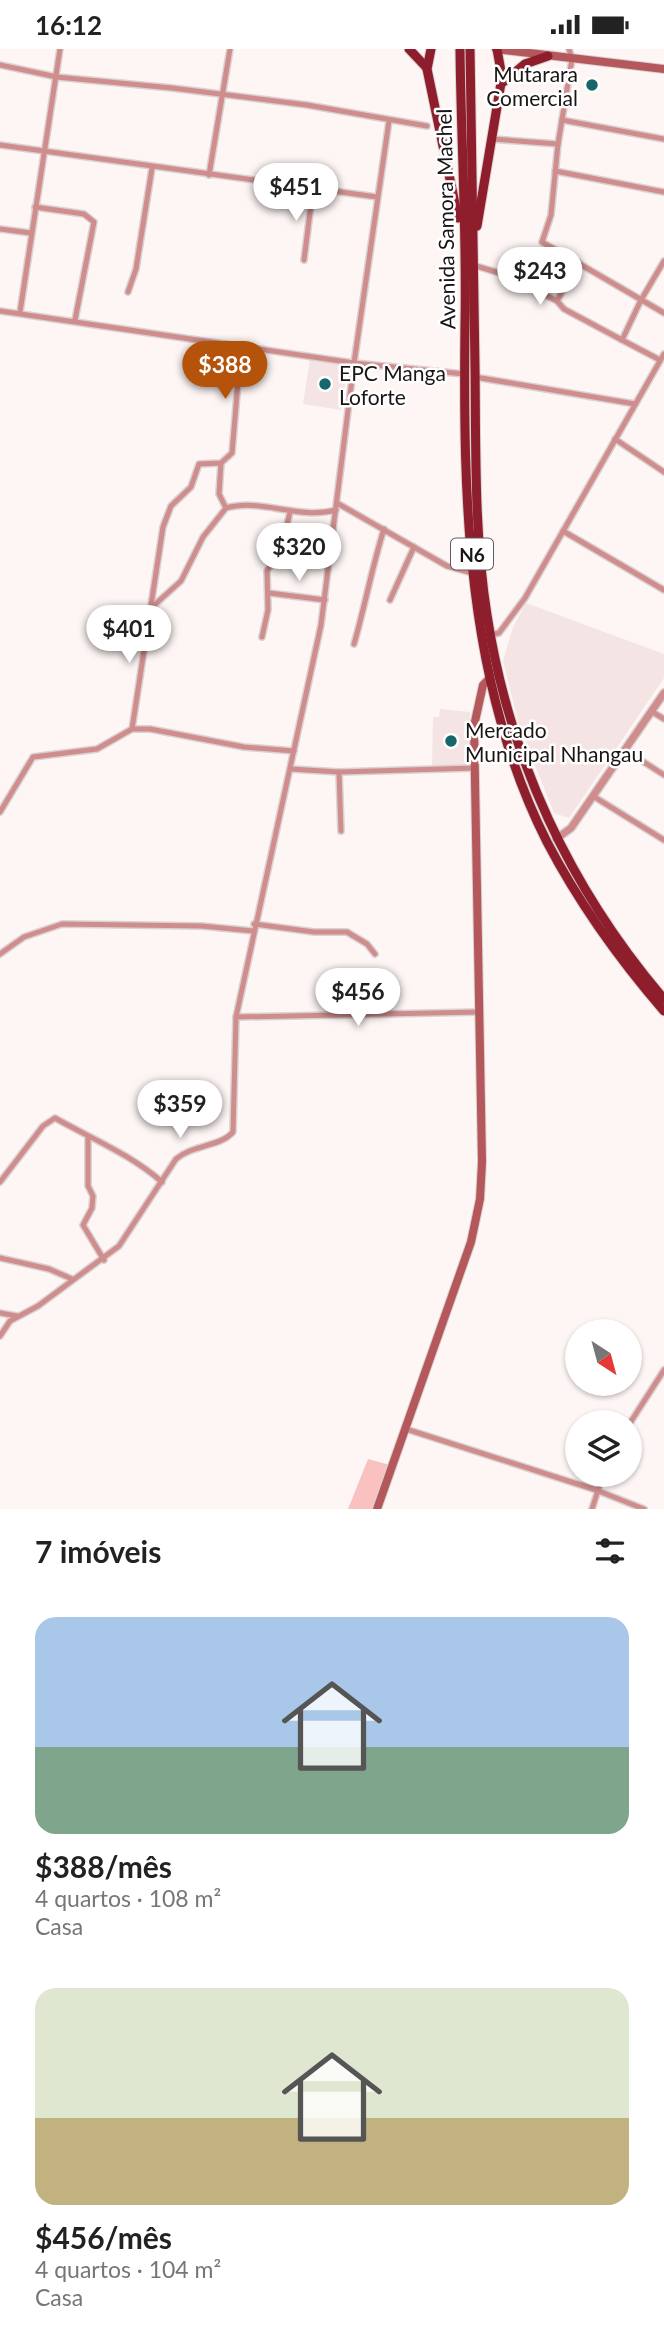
<!DOCTYPE html>
<html lang="pt">
<meta charset="utf-8">
<style>
body{margin:0;font-family:Lato,sans-serif;background:#f2f2f2;color:#222;height:100vh;display:flex;flex-direction:column;font-size:26px;white-space:nowrap}
*{box-sizing:border-box;margin:0}
p{font-size:23px;color:#767676}
.icon{flex:none;width:38px;height:38px;fill:none;stroke:currentColor;stroke-width:2;stroke-linecap:round;stroke-linejoin:round}
.map{position:relative;height:1460px;overflow:hidden}
.details{display:flex;flex-direction:column;background:#fff;flex:1}
.details>*{flex:none}
.needle{width:46px;rotate:144deg}
.buttons{position:absolute;left:565px;top:1270px;display:grid;gap:14px}
.buttons a{display:grid;place-items:center;width:77px;height:77px;border-radius:50%;background:#fff;box-shadow:0 2px 5px #0004;font-size:35px}
.price{position:absolute;translate:-50% -60px;padding:0 16px;border-radius:24px;background:#fff;color:#222;font-size:23px;line-height:46px;filter:drop-shadow(0 2px 4px #0008)}
.price::after{content:'';position:absolute;left:50%;top:42px;width:21px;height:16px;margin-left:-10px;background:inherit;clip-path:polygon(0 0,100% 0,50% 100%)}
.price.active{background:#b45309;color:#fff}
ul{padding:0;list-style:none}
li{display:grid;align-content:center;gap:14px;height:371px;padding:0 35px}
li span{display:grid;place-items:center;height:217px;border-radius:21px;color:#555}
li>.icon{margin-inline-start:auto}
span .icon{width:126px;height:126px;fill:#fffc;stroke-width:1}
li b{font-size:30px}
h2{display:flex;justify-content:space-between;align-items:center;height:84px;padding:0 35px;font-size:30px}
.status{display:flex;justify-content:space-between;align-items:center;height:49px;padding:0 35px;background:#fff;direction:ltr}
.status svg{height:19px;fill:currentColor}
.map>svg:first-child{display:block}
</style>
<div class="status"><b>16:12</b><svg viewBox="0 0 49 12"><path d="M0 12V9h3v3zM5 12V6h3v6zM10 12V3h3v9zM15 12V0h3v12zM26 1h20v11H26zM47 4h2v5h-2z"/></svg></div>
<div class="map">
<svg width="664" height="1460" viewBox="0 0 664 1460">
<rect width="100%" height="100%" fill="#fef6f5"/>
<!-- built -->
<g fill="#f4e4e3">
<polygon points="310,310 348,316 341,361 303,355"/>
<polygon points="526,554 664,605 664,629 569,769 554,764 519,676 503,612 513,578"/>
<polygon points="440,660 470,663 470,718 432,716 433,668 439,668"/>
</g>
<!-- green -->
<polygon fill="#f9c2c1" points="368,1410 390,1416 375,1460 348,1460"/>
<g fill="none" stroke-linecap="round" stroke-linejoin="round">
<defs>
<g id="minor">
<polyline points="569,0 572,10 558,95 551,166 542,193 664,264"/>
<polyline points="0,16 57,28 172,39 307,56 427,77"/>
<polyline points="562,71 664,90"/>
<polyline points="492,90 558,95"/>
<polyline points="0,96 377,148"/>
<polyline points="555,122 664,143"/>
<polyline points="209,126 230,0"/>
<polyline points="35,158 84,165 94,173 75,271"/>
<polyline points="0,180 31,184"/>
<polyline points="304,211 313,140"/>
<polyline points="473,216 506,226 557,252 578,213"/>
<polyline points="128,243 136,220 152,119"/>
<polyline points="557,252 564,260 622,291"/>
<polyline points="0,262 354,314 464,325"/>
<polyline points="20,263 60,0"/>
<polyline points="660,311 622,291 641,251 664,212"/>
<polyline points="475,328 635,355"/>
<polyline points="615,390 664,423"/>
<polyline points="221,414 219,445 226,459"/>
<polyline points="337,454 447,517 472,524"/>
<polyline points="563,482 664,541"/>
<polyline points="269,544 325,551"/>
<polyline points="390,551 414,498"/>
<path d="M151,559L181,532L203,488L226,459C261,449 299,471 336,461"/>
<polyline points="490,586 499,584 525,549 664,305"/>
<polyline points="262,588 268,561 267,522 282,497 290,463"/>
<path d="M354,595C365,557 372,518 384,480"/>
<polyline points="651,662 664,670"/>
<polyline points="132,680 163,478 171,457 191,438 199,415 221,414 232,404 241,298"/>
<polyline points="625,701 664,726"/>
<polyline points="291,720 339,723 475,719"/>
<polyline points="339,723 341,782"/>
<polyline points="593,747 664,791"/>
<polyline points="0,763 33,708 97,700 132,680 150,680 244,698 294,702"/>
<polyline points="254,875 314,883 347,883 367,895 375,905"/>
<polyline points="0,905 24,888 62,875 202,877 253,882"/>
<polyline points="236,968 480,963"/>
<polyline points="88,1089 88,1137 93,1147 92,1159 83,1176 104,1211"/>
<path d="M0,1133L43,1077L55,1069C92,1090 130,1105 162,1133"/>
<polyline points="0,1209 49,1220 72,1230"/>
<polyline points="0,1264 17,1267"/>
<path d="M0,1287L10,1272L38,1257L119,1197L176,1110C194,1095 220,1098 233,1083L236,968L321,576L354,314L389,72"/>
<polyline points="630,1374 664,1321"/>
<polyline points="406,1380 596,1441 644,1460"/>
<polyline points="592,1460 603,1426"/>
</g>
<polyline id="tertiary" points="556,790 571,779 664,644"/>
<g id="secondary">
<polyline points="496,0 664,20"/>
<polyline points="377,1460 471,1193 480,1150 482,1113 474,677 483,636 489,630"/>
</g>
<g id="trunk">
<polyline points="409,0 426,18"/>
<polyline points="431,0 427,20 458,169"/>
<path d="M460,0C461,92 467,184 465,275C463,450 466,633 547,793C579,854 619,910 664,962"/>
<path d="M470,0C472,106 473,212 475,318C476,400 474,485 487,566C509,709 570,840 664,950"/>
<polyline points="502,34 525,15 548,7"/>
<polyline points="477,177 502,28 497,0"/>
</g>
</defs>
<!-- minor casing -->
<use href="#minor" stroke="#dad2d1" stroke-width="8"/>
<!-- tertiary casing -->
<use href="#tertiary" stroke="#dad2d1" stroke-width="10"/>
<!-- secondary casing -->
<use href="#secondary" stroke="#dad2d1" stroke-width="10"/>
<!-- trunk casing -->
<use href="#trunk" stroke="#dad2d1" stroke-width="11"/>
<!-- minor -->
<use href="#minor" stroke="#cf8e8d" stroke-width="5"/>
<!-- tertiary -->
<use href="#tertiary" stroke="#cf8e8d" stroke-width="7"/>
<!-- secondary -->
<use href="#secondary" stroke="#b4585b" stroke-width="8"/>
<!-- trunk -->
<use href="#trunk" stroke="#8e1e2c" stroke-width="9"/>
</g>
<!-- markers -->
<g fill="#176669" stroke="#fff" stroke-width="2.5">
<circle cx="592" cy="36" r="7"/>
<circle cx="325" cy="335" r="7"/>
<circle cx="451" cy="692" r="7"/>
</g>
<g text-anchor="middle" dominant-baseline="central" stroke-width="5" stroke-linejoin="round" paint-order="stroke">
<!-- shield labels -->
<rect fill="#fff" stroke="#5f5c5c" stroke-width="2" x="451" y="489.5" width="42" height="31" rx="5"/>
<g font-size="19" font-weight="bold" fill="#1a1616">
<text x="472" y="505">N6</text>
</g>
<!-- poi labels -->
<g font-size="21" fill="#1a1616" stroke="#fff" text-anchor="start">
<text x="578" y="24" text-anchor="end">Mutarara<tspan x="578" dy="24">Comercial</tspan></text>
<text x="339" y="323">EPC Manga<tspan x="339" dy="24">Loforte</tspan></text>
<text x="465" y="680">Mercado<tspan x="465" dy="24">Municipal Nhangau</tspan></text>
</g>
<!-- street labels -->
<g font-size="21" fill="#1a1616" stroke="#fff">
<text transform="translate(445 170) rotate(-91)">Avenida Samora Machel</text>
</g>
</g>
</svg>
<div class="buttons">
<a><svg class="needle" viewBox="-14 -14 28 28"><path d="M0-13l5 13h-10z" fill="#e53935"/><path d="M0 13l5-13h-10z" fill="#767676"/></svg></a>
<a><svg class="icon" aria-label="layers" viewBox="0 0 24 24"><path d="M12 4l9 5-9 5-9-5zM3 14l9 5 9-5"/></svg></a>
</div>
<b class="price" style="left:296px;top:174px">$451</b>
<b class="price" style="left:540px;top:258px">$243</b>
<b class="price active" style="left:225px;top:352px">$388</b>
<b class="price" style="left:299px;top:534px">$320</b>
<b class="price" style="left:129px;top:616px">$401</b>
<b class="price" style="left:358px;top:979px">$456</b>
<b class="price" style="left:180px;top:1091px">$359</b>
</div>
<section class="details">
<h2>7 imóveis<svg class="icon" aria-label="filters" viewBox="0 0 24 24"><path d="M4 7h16M4 17h16"/><circle cx="9" cy="7" r="2"/><circle cx="15" cy="17" r="2"/></svg></h2>
<ul>
<li><span style="background:linear-gradient(#a9c7e8 60%,#7fa58c 0)"><svg class="icon" aria-label="home" viewBox="0 0 24 24"><path d="M3 11l9-7 9 7M6 9v11h12V9"/></svg></span><div><b>$388/mês</b><p>4 quartos · 108 m²</p><p>Casa</p></div></li>
<li><span style="background:linear-gradient(#dfe7d0 60%,#c2b280 0)"><svg class="icon" aria-label="home" viewBox="0 0 24 24"><path d="M3 11l9-7 9 7M6 9v11h12V9"/></svg></span><div><b>$456/mês</b><p>4 quartos · 104 m²</p><p>Casa</p></div></li>
</ul>
</section>
